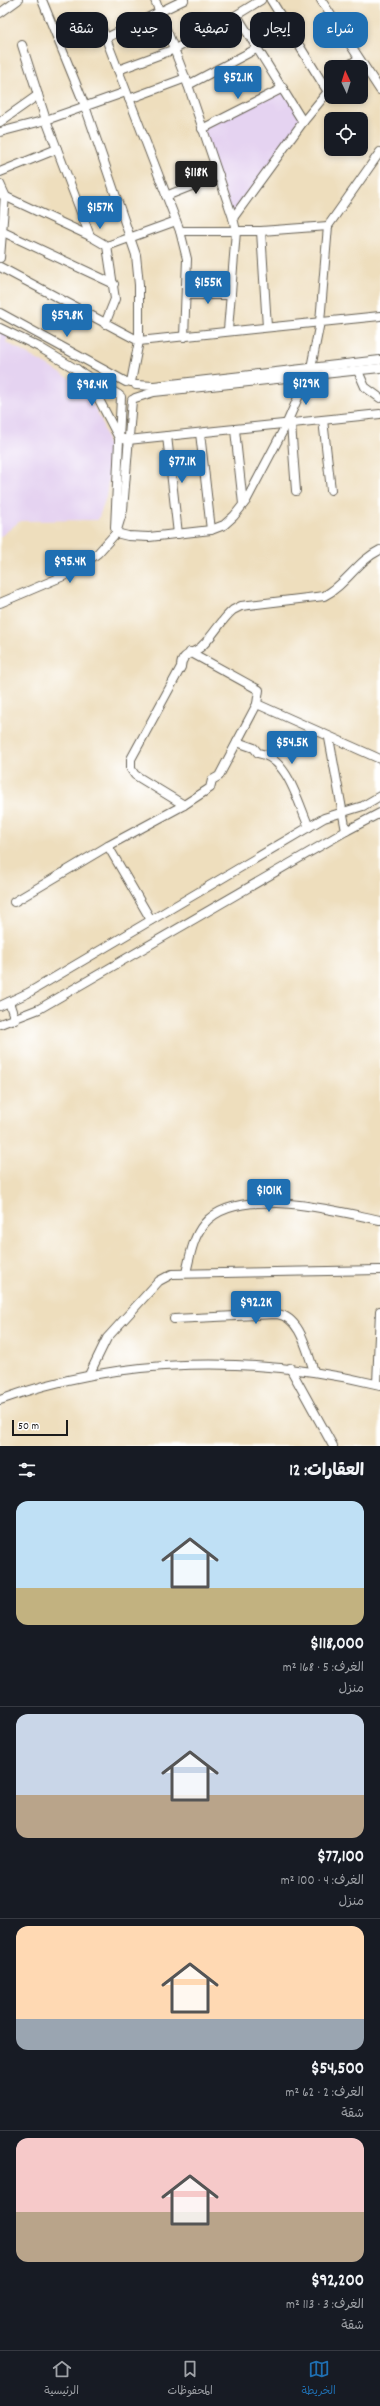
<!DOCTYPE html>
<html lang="ar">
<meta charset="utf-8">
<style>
body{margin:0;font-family:Dekko,"Playpen Sans Arabic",sans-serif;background:#20242c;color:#f1f3f6;direction:rtl;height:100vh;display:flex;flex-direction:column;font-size:15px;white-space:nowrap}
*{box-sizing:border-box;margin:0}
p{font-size:13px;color:#9ea1a6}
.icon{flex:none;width:22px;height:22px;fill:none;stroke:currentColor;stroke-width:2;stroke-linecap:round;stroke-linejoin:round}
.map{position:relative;height:1446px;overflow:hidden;direction:ltr}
.drawer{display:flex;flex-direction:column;background:#171b24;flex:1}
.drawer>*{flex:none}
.banner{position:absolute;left:12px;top:12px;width:356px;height:36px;direction:rtl;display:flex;gap:8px}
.needle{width:26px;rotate:356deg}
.buttons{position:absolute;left:324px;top:60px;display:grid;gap:8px}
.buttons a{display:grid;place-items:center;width:44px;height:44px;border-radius:8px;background:#171b24;box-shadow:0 2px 6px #0003;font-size:20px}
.scale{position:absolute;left:12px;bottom:10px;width:56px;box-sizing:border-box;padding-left:4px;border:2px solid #1c1c1c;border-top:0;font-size:11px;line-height:14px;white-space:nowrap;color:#1c1c1c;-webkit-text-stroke:3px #fff;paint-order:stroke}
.price{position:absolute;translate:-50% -34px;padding:0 9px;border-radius:4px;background:#1f6fb2;color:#fff;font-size:13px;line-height:26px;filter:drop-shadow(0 1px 2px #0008)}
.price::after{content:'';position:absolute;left:50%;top:24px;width:12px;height:9px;margin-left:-6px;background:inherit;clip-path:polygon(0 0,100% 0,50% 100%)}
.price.active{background:#222;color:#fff}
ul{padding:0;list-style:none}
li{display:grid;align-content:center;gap:8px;height:212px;padding:0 16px}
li+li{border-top:1px solid #363941}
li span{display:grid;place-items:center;height:124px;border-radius:12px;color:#555}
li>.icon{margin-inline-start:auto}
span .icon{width:72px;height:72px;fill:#fffc;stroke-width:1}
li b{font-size:17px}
h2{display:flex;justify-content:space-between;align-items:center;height:48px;padding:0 16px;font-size:17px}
.chip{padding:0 14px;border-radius:12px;background:#171b24;box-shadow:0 2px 6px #0003;font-size:14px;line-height:36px}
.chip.active{background:#1f6fb2;color:#fff}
.dock{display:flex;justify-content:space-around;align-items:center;height:56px;border-top:1px solid #363941;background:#171b24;font-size:11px;color:#9ea1a6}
.dock a{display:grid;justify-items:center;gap:2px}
.dock .active{color:#1f6fb2}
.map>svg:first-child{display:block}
</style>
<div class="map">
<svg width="380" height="1446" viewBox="0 0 380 1446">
<rect width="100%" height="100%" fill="#fff"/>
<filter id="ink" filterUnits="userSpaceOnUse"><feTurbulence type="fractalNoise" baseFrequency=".025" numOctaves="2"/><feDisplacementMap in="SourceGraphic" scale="8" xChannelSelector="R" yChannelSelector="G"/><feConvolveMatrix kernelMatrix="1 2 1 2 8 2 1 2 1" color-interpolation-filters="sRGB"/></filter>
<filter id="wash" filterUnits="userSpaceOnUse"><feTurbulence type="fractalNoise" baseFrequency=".012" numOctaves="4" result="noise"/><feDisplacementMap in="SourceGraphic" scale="16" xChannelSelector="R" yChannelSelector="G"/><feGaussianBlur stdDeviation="0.9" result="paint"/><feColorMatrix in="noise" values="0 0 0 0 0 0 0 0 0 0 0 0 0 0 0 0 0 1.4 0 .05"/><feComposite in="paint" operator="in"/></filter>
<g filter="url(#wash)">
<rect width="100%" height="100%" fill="#eedebd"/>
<!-- built -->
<g fill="#e5d3f1">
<polygon points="283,88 303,122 233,218 202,129"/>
<polygon points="0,331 9,335 6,342 71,379 92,403 101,419 109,449 109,475 106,497 98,520 20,521 0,537"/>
</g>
</g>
<g filter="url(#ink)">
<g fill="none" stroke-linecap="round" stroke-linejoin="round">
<defs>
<g id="minor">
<polyline points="42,0 85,106 136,255 139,285 139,341 131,382"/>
<polyline points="155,0 188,85 233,218 236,231 228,330"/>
<polyline points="271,0 328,92"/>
<polyline points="321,0 380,90"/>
<polyline points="0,13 18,0"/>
<polyline points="230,19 261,0"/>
<polyline points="100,23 180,231 187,259 184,337"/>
<polyline points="106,38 184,0"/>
<polyline points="22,45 46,120 90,236"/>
<polyline points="346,67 358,59"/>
<polyline points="118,70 175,49 230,19 239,19 303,122"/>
<polyline points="188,85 258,48"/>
<polyline points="129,99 186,78"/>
<polyline points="0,122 38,95"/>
<polyline points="202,129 283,88"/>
<polyline points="0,132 46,120 126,92"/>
<polyline points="0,172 57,149"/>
<polyline points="0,184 5,195 0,258"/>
<polyline points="0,194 90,236 107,246 115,299 105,324"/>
<polyline points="166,196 219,175"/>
<polyline points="233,218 303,122 331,88"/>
<polyline points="1,231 114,284"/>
<polyline points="180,231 261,231 328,226"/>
<polyline points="261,231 267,327"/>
<polyline points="107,246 176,221"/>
<polyline points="0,267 139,341 380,316"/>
<polyline points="186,295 231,295"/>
<polyline points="0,313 126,382"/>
<polyline points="0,328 39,347 119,395"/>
<polyline points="77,369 93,388 119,438 128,440 380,414"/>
<polyline points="358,371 365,387 380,398"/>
<polyline points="136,385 154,386 380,360"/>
<polyline points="135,398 154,392 380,368"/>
<polyline points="323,420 331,490"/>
<polyline points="291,424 296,491"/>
<polyline points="235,430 243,504"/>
<polyline points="200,433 211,530"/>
<polyline points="167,436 178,534"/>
<polyline points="115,528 121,397"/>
<polyline points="116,533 128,536 149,537 211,530 224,525 234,516 246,501 286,425 311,368 320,322 328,226 380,152"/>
<polyline points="0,603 73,572 98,553 116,533 123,510 132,400"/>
<polyline points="190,652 259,690 257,704 380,759"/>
<polyline points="329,738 346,831"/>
<path d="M237,742L254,748L258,753C288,758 298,803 309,827"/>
<path d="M184,805L135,775L131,769V759L181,667C181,653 194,654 202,646C214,635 221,620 233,610L241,606L324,596C346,585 357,561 380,550"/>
<polyline points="108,846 151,920"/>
<polyline points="14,902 108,846 184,805 210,788 212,780 219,776 257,704"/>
<polyline points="9,1002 15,1020"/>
<polyline points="0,1006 28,993 324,818 363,806 380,796"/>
<polyline points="0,1024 39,1009 346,831 380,813"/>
<path d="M186,1273C190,1256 193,1237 204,1224C237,1184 336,1211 380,1220"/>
<path d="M174,1319L277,1314C301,1317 307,1352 314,1371"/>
<polyline points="290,1368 333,1446"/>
<polyline points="89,1375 107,1338 159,1281 172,1274 380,1270"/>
<polyline points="377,1384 380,1311"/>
<path d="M0,1400C121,1356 256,1355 380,1385"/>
</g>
</defs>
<!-- minor casing -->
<use href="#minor" stroke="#666054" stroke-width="10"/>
<!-- minor -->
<use href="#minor" stroke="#fff" stroke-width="8"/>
</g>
</g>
</svg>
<div class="buttons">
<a><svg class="needle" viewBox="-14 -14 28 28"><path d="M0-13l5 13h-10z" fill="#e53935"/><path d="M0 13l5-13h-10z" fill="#9ea1a6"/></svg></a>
<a><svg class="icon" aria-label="locate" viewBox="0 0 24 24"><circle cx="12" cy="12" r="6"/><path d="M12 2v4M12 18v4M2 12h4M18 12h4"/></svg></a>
</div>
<div class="scale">50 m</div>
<b class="price" style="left:238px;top:100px">$52.1K</b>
<b class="price active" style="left:196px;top:195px">$118K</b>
<b class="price" style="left:100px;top:230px">$157K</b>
<b class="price" style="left:208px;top:305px">$155K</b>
<b class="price" style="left:67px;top:338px">$59.8K</b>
<b class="price" style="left:306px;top:406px">$129K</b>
<b class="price" style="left:92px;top:407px">$98.4K</b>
<b class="price" style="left:182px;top:484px">$77.1K</b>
<b class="price" style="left:70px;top:584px">$95.4K</b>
<b class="price" style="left:292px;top:765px">$54.5K</b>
<b class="price" style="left:269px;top:1213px">$101K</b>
<b class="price" style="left:256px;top:1325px">$92.2K</b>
<div class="banner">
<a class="chip active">شراء</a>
<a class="chip">إيجار</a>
<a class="chip">تصفية</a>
<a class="chip">جديد</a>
<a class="chip">شقة</a>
</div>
</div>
<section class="drawer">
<h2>العقارات: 12<svg class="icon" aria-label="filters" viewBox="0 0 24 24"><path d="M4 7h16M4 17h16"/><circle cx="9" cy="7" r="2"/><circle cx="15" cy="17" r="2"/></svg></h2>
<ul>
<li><span style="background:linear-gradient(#bfe0f5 70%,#c2b280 0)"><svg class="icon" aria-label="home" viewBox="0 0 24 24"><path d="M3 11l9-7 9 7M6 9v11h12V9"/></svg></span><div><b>$118,000</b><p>الغرف: 5 · 168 m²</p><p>منزل</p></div></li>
<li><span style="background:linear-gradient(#c9d6e8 65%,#b9a48a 0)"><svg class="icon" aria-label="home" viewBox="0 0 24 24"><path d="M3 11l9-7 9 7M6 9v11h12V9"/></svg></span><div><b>$77,100</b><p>الغرف: 4 · 100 m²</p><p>منزل</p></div></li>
<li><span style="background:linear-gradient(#ffd9b3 75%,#9aa5b1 0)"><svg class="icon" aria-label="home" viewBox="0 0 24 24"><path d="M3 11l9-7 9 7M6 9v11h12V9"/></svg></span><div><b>$54,500</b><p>الغرف: 2 · 62 m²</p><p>شقة</p></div></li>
<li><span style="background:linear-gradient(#f6c9c9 60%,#b9a48a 0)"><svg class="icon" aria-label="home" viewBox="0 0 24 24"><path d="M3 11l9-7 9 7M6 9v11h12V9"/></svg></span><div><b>$92,200</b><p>الغرف: 3 · 113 m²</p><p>شقة</p></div></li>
</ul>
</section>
<nav class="dock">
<a class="active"><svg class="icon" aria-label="map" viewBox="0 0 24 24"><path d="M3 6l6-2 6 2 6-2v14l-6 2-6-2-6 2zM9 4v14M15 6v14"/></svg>الخريطة</a>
<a><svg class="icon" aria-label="saved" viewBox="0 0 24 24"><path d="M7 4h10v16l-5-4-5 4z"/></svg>المحفوظات</a>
<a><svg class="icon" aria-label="home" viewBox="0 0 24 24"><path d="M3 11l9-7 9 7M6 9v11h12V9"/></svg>الرئيسية</a>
</nav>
